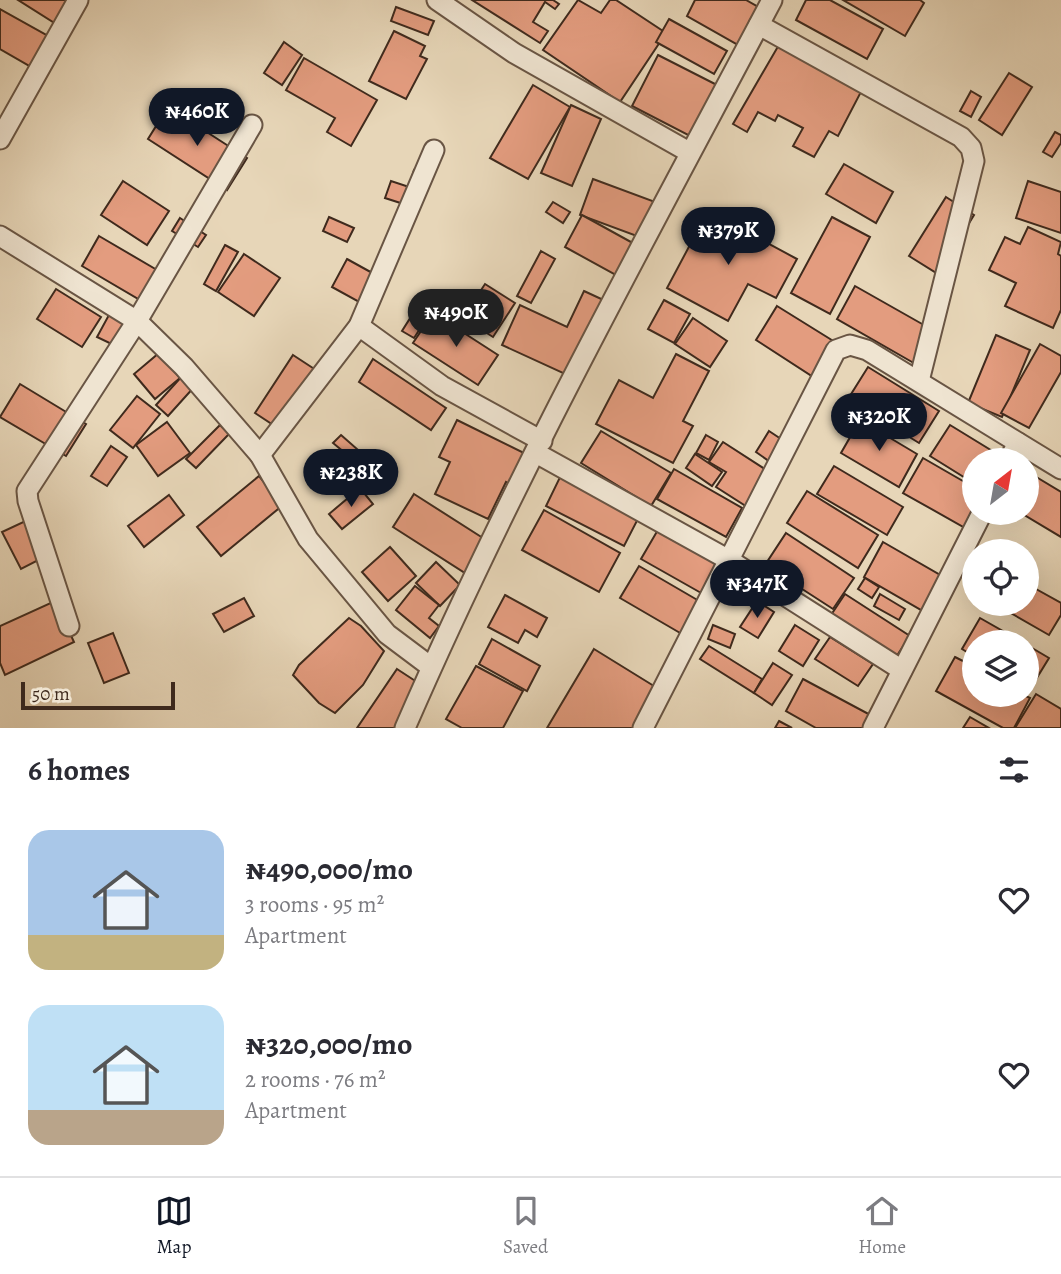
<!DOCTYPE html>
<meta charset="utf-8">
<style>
body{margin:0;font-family:Alegreya,serif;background:#f2f2f3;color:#2b2b33;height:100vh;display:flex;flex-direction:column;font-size:26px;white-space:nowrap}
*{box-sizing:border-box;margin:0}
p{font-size:23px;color:#7c7c81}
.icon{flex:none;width:38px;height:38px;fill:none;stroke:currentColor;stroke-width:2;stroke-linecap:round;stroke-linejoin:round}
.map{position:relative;height:728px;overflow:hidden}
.sheet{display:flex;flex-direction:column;background:#fff;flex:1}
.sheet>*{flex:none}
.needle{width:46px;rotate:31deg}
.tools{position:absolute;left:962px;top:448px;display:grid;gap:14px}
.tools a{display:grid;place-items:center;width:77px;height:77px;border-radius:50%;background:#fff;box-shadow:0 7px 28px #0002;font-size:35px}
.scale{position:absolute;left:21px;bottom:18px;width:154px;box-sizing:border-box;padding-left:7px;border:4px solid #3f2a1d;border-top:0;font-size:19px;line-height:24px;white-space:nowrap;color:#3f2a1d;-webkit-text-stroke:5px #efe4d1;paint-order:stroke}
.price{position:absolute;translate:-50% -60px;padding:0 16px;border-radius:24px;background:#111827;color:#fff;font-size:23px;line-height:46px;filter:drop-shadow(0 2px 4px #0008)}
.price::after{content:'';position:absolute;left:50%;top:42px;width:21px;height:16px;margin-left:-10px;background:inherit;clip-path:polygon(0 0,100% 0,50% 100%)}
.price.active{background:#222;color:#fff}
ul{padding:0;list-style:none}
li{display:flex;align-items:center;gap:21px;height:175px;padding:0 28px}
li span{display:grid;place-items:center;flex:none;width:196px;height:140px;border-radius:21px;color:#555}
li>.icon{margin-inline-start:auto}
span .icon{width:84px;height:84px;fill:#fffc;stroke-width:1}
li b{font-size:30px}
h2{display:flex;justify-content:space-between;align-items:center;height:84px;padding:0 28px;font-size:30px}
.tabs{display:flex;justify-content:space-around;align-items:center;height:98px;border-top:2px solid #e1e1e2;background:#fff;font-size:19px;color:#7c7c81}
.tabs a{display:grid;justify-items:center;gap:4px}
.tabs .active{color:#111827}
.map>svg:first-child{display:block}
</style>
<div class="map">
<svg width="1061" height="728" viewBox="0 0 1061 728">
<rect width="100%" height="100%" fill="#e7d6b8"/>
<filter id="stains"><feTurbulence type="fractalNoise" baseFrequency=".00286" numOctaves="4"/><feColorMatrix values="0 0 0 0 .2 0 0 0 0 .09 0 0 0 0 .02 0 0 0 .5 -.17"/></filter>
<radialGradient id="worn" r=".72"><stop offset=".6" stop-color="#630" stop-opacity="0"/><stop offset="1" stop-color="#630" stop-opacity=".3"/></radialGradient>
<!-- building -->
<g fill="#e39c7f" stroke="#3f2a1d" stroke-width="2">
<polygon points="18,0 76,0 64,29"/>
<polygon points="472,0 553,0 559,4 555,9 545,2 533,22 548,31 540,43"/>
<polygon points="578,0 601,13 610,0 616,0 666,33 620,102 543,50"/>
<polygon points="695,0 746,0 760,8 740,46 687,16"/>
<polygon points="806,0 830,0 883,29 867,59 796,20"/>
<polygon points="843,0 920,0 924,3 905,36"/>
<polygon points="396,7 434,21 428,35 391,21"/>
<polygon points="0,9 57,41 40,72 0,49"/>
<polygon points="669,19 727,51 714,74 656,42"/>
<polygon points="394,31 425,46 420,56 427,59 406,99 369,81"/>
<polygon points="284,42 302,55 282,85 264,73"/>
<polygon points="780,43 863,88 838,136 829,131 814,157 793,146 803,128 778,115 775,121 758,112 747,132 733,124"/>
<polygon points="658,55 717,85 690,136 632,106"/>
<polygon points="304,58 377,100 351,146 327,132 335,118 286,90"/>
<polygon points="1009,73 1032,87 1002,135 979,120"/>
<polygon points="533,85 570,107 528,179 490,158"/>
<polygon points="971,91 981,97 971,117 960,111"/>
<polygon points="571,105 601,119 572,186 541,173"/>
<polygon points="168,107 247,158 227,190 148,139"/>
<polygon points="1055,132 1061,135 1061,143 1052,157 1043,152"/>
<polygon points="844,164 893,192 876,223 826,194"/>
<polygon points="414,170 427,174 416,208 385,198 391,181 409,187"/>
<polygon points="593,179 666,206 653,242 580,215"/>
<polygon points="123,181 169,211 147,245 101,215"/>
<polygon points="1028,181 1061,192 1061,233 1016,218"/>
<polygon points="946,197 974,215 938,274 909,256"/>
<polygon points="553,202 570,212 563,223 546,212"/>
<polygon points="708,211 797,259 776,298 748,284 728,321 667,288"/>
<polygon points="582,215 640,247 623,279 565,247"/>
<polygon points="329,217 354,228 347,242 323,231"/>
<polygon points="832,217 870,237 830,314 791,293"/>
<polygon points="180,218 206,235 198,247 172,231"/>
<polygon points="1028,227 1061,242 1058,254 1061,256 1061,310 1053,328 1005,306 1016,283 989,270 1005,237 1020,244"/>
<polygon points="99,236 169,277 152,307 82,266"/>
<polygon points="225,245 238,252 216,291 204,284"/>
<polygon points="541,251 555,259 531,303 517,296"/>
<polygon points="244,254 280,278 254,316 218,292"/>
<polygon points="347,259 385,280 370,308 332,287"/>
<polygon points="485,284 515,303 493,337 463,318"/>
<polygon points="855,286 938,333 919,366 837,319"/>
<polygon points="56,289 101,317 82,347 37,319"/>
<polygon points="584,291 610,303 576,379 502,345 520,305 567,327"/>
<polygon points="664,300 690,314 674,343 648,329"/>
<polygon points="421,301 433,309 414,338 402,331"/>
<polygon points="777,306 843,347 821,382 756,340"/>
<polygon points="110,313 136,327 124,350 97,337"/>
<polygon points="433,313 498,355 478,385 413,343"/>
<polygon points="693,318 727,341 710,367 675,344"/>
<polygon points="996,335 1030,350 1002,417 968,403"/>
<polygon points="1040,344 1061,356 1061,372 1029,428 1001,413"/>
<polygon points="159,353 180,378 155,399 134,374"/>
<polygon points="676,354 709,371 683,421 693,426 673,463 596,424 619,380 653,398"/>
<polygon points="293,355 325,376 287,434 255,413"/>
<polygon points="373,359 446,408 431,430 359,382"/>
<polygon points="868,367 939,411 919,443 848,399"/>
<polygon points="183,375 195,386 168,416 156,405"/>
<polygon points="20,384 86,424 66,456 0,417"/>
<polygon points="137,396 160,414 133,448 110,430"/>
<polygon points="457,420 528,455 513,486 506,482 488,519 435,494 450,462 439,457"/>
<polygon points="860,420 917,454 899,487 841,453"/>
<polygon points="167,422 190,453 158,476 136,445"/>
<polygon points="220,425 229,434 196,468 186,459"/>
<polygon points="950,425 1007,460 975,460 975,484 930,456"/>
<polygon points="601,431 671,473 651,506 581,463"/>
<polygon points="769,431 787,443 773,464 756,452"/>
<polygon points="341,435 357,449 350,457 333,443"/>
<polygon points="706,435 718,442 709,460 696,453"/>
<polygon points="723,442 774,475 752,510 716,487 726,472 709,462"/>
<polygon points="111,446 127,457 107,486 91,476"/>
<polygon points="695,454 722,472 712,486 686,468"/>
<polygon points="923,458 975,488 974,533 903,493"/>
<polygon points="374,464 384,472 375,481 366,473"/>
<polygon points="834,466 903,507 887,535 817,494"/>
<polygon points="674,469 742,508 726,537 657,499"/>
<polygon points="563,471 642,511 624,546 546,506"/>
<polygon points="1028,472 1061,492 1061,537 1021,513 1027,513"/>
<polygon points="259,476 283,505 221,556 197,527"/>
<polygon points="360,488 373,504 342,529 329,514"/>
<polygon points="807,491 878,535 858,568 787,523"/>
<polygon points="414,494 486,540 465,573 393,527"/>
<polygon points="169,495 184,515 144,547 128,526"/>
<polygon points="544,510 620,553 599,592 522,550"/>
<polygon points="34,517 52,553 21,569 2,532"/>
<polygon points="659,528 728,567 710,598 641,559"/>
<polygon points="786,533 854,578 833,609 765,565"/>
<polygon points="883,542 954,583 935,618 864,577"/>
<polygon points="390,547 416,576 388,601 362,572"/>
<polygon points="436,562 460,585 440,606 416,583"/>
<polygon points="639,566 706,605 687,637 620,598"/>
<polygon points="865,578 879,587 872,598 858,589"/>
<polygon points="1027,584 1061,603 1061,615 1049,635 995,604 1027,604"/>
<polygon points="415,586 439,605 429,618 439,626 430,638 396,610"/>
<polygon points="845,594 910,636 896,657 831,615"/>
<polygon points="880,594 905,609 899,620 874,606"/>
<polygon points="505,595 547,618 537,637 525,630 518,643 488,627"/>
<polygon points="244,598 254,616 224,632 213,614"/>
<polygon points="55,601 74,642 5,675 0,663 0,626"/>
<polygon points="757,601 774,612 758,638 740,627"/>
<polygon points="349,618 361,626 384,651 363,685 335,713 319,703 293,675 299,665"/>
<polygon points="980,618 1022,642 975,642 975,657 962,649"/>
<polygon points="713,625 735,634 730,648 708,639"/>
<polygon points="795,625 819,640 803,666 779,651"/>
<polygon points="113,633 129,673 104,683 88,643"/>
<polygon points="830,637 873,664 858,686 815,659"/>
<polygon points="492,639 540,666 527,691 479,664"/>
<polygon points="1027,645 1049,658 1030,689 1027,687"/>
<polygon points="709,646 762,679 754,693 700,659"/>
<polygon points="594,649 662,691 639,728 547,728"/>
<polygon points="955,657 975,667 975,695 1024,695 1030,698 1014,728 1003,728 936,691"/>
<polygon points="773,663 792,675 772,705 754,693"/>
<polygon points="476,666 523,691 503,728 462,728 446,719"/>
<polygon points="397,669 426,688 400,728 357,728"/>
<polygon points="803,679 876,718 871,728 816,728 786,711"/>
<polygon points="1036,694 1061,709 1061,728 1015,728"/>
<polygon points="970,717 989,728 963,728"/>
<polygon points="779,721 792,728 775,728"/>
</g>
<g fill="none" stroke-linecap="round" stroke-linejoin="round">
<defs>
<g id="minor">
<polyline points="437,0 514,53 689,152"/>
<polyline points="759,25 961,137 971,148 974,161 919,381"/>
<polyline points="0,139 78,0"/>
<polyline points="0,236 137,321 252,125"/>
<polyline points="359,326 442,386 542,441"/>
<polyline points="536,453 729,560 902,670"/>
<polyline points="260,455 359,326 434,150"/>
<polyline points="1009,460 1018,443"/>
<polyline points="69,626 28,501 27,491 137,321 184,367 260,455 308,539 387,634 431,667"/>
<path d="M405,728C513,479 645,240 772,0"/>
<polyline points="643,728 836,350 850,345 867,350 1061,469"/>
<polyline points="873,728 982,513"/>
</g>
</defs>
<!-- minor casing -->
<use href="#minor" stroke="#695544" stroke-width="23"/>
<!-- minor -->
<use href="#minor" stroke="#efe4d1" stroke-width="19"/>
</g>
<rect width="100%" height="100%" filter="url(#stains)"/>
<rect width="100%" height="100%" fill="url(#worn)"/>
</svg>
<div class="tools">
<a><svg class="needle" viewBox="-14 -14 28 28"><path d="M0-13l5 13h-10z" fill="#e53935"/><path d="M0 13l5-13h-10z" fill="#7c7c81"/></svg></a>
<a><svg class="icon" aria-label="locate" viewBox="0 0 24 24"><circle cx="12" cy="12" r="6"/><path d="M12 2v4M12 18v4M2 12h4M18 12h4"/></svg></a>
<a><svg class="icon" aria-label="layers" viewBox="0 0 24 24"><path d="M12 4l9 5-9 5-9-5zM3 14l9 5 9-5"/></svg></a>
</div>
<div class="scale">50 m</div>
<b class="price" style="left:197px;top:148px">₦460K</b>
<b class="price" style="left:728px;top:267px">₦379K</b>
<b class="price active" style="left:456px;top:349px">₦490K</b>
<b class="price" style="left:879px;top:453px">₦320K</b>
<b class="price" style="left:351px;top:509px">₦238K</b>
<b class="price" style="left:757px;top:620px">₦347K</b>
</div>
<section class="sheet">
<h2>6 homes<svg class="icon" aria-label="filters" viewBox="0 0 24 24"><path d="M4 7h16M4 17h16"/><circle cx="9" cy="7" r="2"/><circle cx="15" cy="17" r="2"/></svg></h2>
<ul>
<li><span style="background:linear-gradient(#a9c7e8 75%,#c2b280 0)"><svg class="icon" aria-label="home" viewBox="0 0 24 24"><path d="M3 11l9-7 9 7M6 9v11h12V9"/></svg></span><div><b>₦490,000/mo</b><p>3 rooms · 95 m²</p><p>Apartment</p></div><svg class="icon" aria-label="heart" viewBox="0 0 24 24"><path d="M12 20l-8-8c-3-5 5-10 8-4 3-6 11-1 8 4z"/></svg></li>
<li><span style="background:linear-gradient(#bfe0f5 75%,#b9a48a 0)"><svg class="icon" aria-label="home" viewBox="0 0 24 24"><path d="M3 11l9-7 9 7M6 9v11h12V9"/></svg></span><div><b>₦320,000/mo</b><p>2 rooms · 76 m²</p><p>Apartment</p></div><svg class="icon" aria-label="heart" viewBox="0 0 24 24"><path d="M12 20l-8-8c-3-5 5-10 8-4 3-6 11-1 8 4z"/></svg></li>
</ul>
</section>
<nav class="tabs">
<a class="active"><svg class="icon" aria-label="map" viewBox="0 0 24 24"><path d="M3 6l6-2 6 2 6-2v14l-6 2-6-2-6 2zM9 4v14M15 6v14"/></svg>Map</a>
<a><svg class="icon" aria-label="saved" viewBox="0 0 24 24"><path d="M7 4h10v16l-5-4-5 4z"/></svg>Saved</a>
<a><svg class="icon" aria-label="home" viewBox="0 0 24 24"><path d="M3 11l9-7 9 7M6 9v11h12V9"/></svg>Home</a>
</nav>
